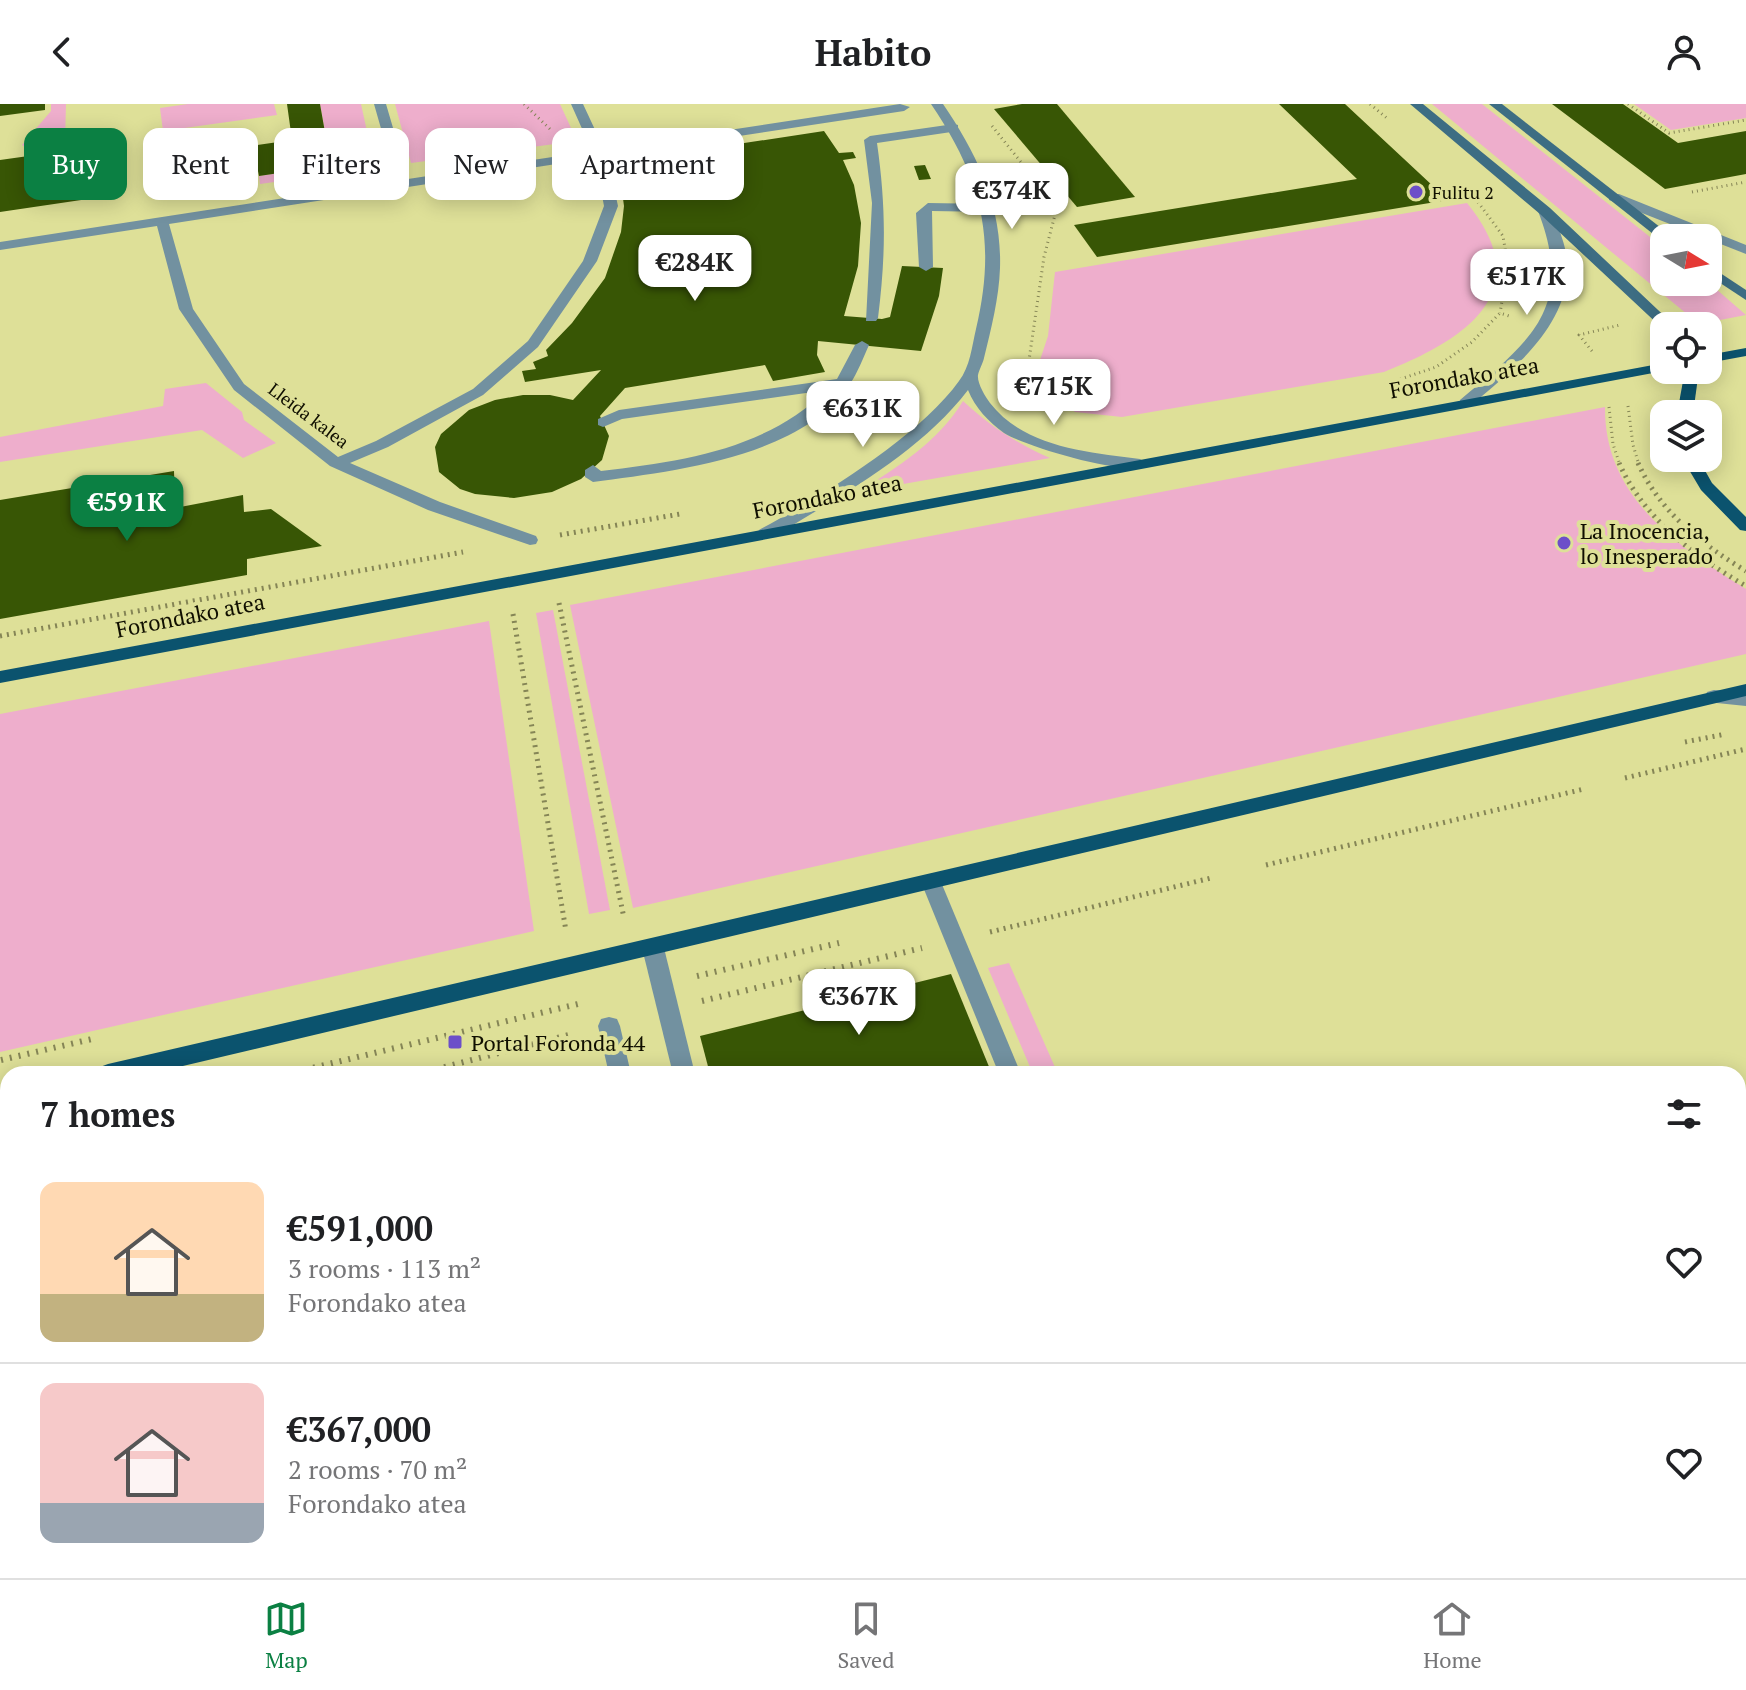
<!DOCTYPE html>
<meta charset="utf-8">
<style>
body{margin:0;font-family:"PT Serif",serif;background:#f6f6f6;color:#202124;height:100vh;display:flex;flex-direction:column;font-size:30px;white-space:nowrap}
*{box-sizing:border-box;margin:0}
p{font-size:26px;color:#757577}
.icon{flex:none;width:44px;height:44px;fill:none;stroke:currentColor;stroke-width:2;stroke-linecap:round;stroke-linejoin:round}
.map{position:relative;flex:1;overflow:hidden}
.details{position:absolute;left:0px;top:962px;width:1746px;height:512px;display:flex;flex-direction:column;background:#fff;border-radius:24px 24px 0 0;box-shadow:0 4px 20px #0003}
.details>*{flex:none}
.guide{position:absolute;left:24px;top:24px;width:800px;height:72px;display:flex;gap:16px}
.needle{width:52px;rotate:100deg}
.controls{position:absolute;left:1650px;top:120px;display:grid;gap:16px}
.controls a{display:grid;place-items:center;width:72px;height:72px;border-radius:16px;background:#fff;box-shadow:0 4px 20px #0003;font-size:40px}
.price{position:absolute;translate:-50% -68px;padding:0 18px;border-radius:16px;background:#fff;color:#222;font-size:26px;line-height:52px;filter:drop-shadow(0 2px 4px #0008)}
.price::after{content:'';position:absolute;left:50%;top:48px;width:24px;height:18px;margin-left:-12px;background:inherit;clip-path:polygon(0 0,100% 0,50% 100%)}
.price.selected{background:#0b8043;color:#fff}
ul{padding:0;list-style:none}
li{display:flex;align-items:center;gap:24px;height:200px;padding:0 40px}
li+li{border-top:2px solid #e0e0e0}
li span{display:grid;place-items:center;flex:none;width:224px;height:160px;border-radius:16px;color:#555}
li>.icon{margin-inline-start:auto}
span .icon{width:96px;height:96px;fill:#fffc;stroke-width:1}
li b{font-size:34px}
h2{display:flex;justify-content:space-between;align-items:center;height:96px;padding:0 40px;font-size:34px}
.tag{padding:0 28px;border-radius:16px;background:#fff;box-shadow:0 4px 20px #0003;font-size:28px;line-height:72px}
.tag.selected{background:#0b8043;color:#fff}
header{display:flex;justify-content:space-between;align-items:center;height:104px;padding:0 40px;background:#fff;font-size:36px;font-weight:700}
.menu{display:flex;justify-content:space-around;align-items:center;height:112px;border-top:2px solid #e0e0e0;background:#fff;font-size:22px;color:#757577}
.menu a{display:grid;justify-items:center;gap:4px}
.menu .selected{color:#0b8043}
.map>svg:first-child{display:block}
</style>
<header><svg class="icon" aria-label="back" viewBox="0 0 24 24"><path d="M15 5l-7 7 7 7"/></svg>Habito<svg class="icon" aria-label="person" viewBox="0 0 24 24"><circle cx="12" cy="8" r="4"/><path d="M4 21q1-7 8-7t8 7"/></svg></header>
<div class="map">
<svg width="1746" height="1474" viewBox="0 0 1746 1474">
<rect width="100%" height="100%" fill="#dee098"/>
<!-- green -->
<g fill="#eeaecc">
<polygon points="51,0 66,0 65,37 32,47 22,41 51,7"/>
<polygon points="188,0 274,0 277,11 163,27 160,4"/>
<polygon points="320,0 361,0 375,64 260,80 259,72 319,63 318,53 329,50"/>
<polygon points="395,0 560,0 577,37 411,59"/>
<polygon points="1432,0 1482,0 1664,144 1664,178 1708,178 1746,211 1699,220"/>
<polygon points="1634,0 1746,0 1746,14 1671,26"/>
<path d="M1467,99C1540,188 1465,236 1384,268L1122,313L1075,308L1046,289L1038,274L1039,259L1048,232L1055,168Z"/>
<polygon points="206,279 242,308 244,316 276,339 243,354 202,326 0,358 0,333 163,302 165,285"/>
<path d="M963,297C990,322 1016,339 1050,354L858,388C898,363 938,338 963,297Z"/>
<path d="M1605,303C1604,393 1677,442 1746,485V550L633,804L570,501Z"/>
<polygon points="553,506 610,806 589,810 536,509"/>
<polygon points="489,517 534,827 0,948 0,610"/>
<polygon points="1009,859 1058,970 1033,970 988,864"/>
<polygon points="510,1466 666,1466 667,1474 511,1474"/>
</g>
<!-- building -->
<g fill="#385605">
<polygon points="0,0 45,0 45,6 0,12"/>
<polygon points="287,0 320,0 329,51 318,53 320,63 259,72 257,62 229,66 230,76 175,84 173,53 292,36"/>
<polygon points="1022,0 1057,0 1135,93 1077,103 994,5"/>
<polygon points="1279,0 1345,0 1448,96 1097,153 1074,121 1357,75"/>
<polygon points="1552,0 1623,0 1678,39 1746,27 1746,70 1665,85"/>
<polygon points="824,27 839,49 853,48 856,54 843,56 854,81 861,119 858,162 844,212 882,215 890,213 902,162 943,164 939,192 921,247 818,237 817,251 825,268 773,277 765,261 625,284 600,312 609,332 602,356 581,375 552,388 514,394 475,390 460,385 439,368 435,343 441,330 469,306 495,296 523,291 550,291 573,296 601,266 525,278 522,267 536,265 533,258 548,252 546,246 572,219 605,174 621,128 624,102 621,80 613,59"/>
<polygon points="114,40 115,91 0,108 0,56"/>
<polygon points="925,61 931,75 919,76 914,62"/>
<polygon points="174,367 175,404 243,391 244,408 271,405 322,442 247,455 247,471 0,515 0,396"/>
<polygon points="951,870 992,970 710,970 700,932"/>
<polygon points="224,1466 451,1466 452,1474 224,1474"/>
<polygon points="840,1466 1190,1466 1193,1474 842,1474"/>
</g>
<g fill="none" stroke-linecap="round" stroke-linejoin="round">
<!-- path-far2 -->
<g stroke="#858556" stroke-width="3" stroke-dasharray="1 4" stroke-linecap="butt">
<polyline points="524,0 552,27"/>
<polyline points="1370,0 1388,15"/>
<polyline points="1628,0 1669,29 1746,16"/>
<polyline points="992,22 1057,103 1044,153 1028,263 1008,262"/>
<polyline points="1692,88 1746,78"/>
<polyline points="1475,94 1503,132 1508,162 1500,209"/>
<polyline points="1592,247 1579,231 1620,221"/>
<polyline points="1386,280 1436,263 1472,238 1500,209 1509,212"/>
<polyline points="1628,302 1633,341 1639,361"/>
<polyline points="1609,303 1613,340 1620,361"/>
</g>
<!-- path-far1 -->
<g stroke="#858556" stroke-width="5" stroke-dasharray="2 5" stroke-linecap="butt">
<path d="M1619,359C1644,415 1694,452 1746,482"/>
<path d="M1638,359C1660,408 1701,440 1746,467"/>
<polyline points="560,431 680,410"/>
<polyline points="559,499 624,814"/>
<polyline points="513,510 566,827"/>
<polyline points="0,532 463,448"/>
<polyline points="1685,638 1726,630"/>
<polyline points="1625,674 1746,645"/>
<polyline points="1266,761 1584,685"/>
<polyline points="990,828 1211,774"/>
</g>
<!-- path -->
<g stroke="#858556" stroke-width="6" stroke-dasharray="2 7" stroke-linecap="butt">
<polyline points="697,872 839,839"/>
<polyline points="702,897 922,844"/>
<polyline points="1,956 92,935"/>
<polyline points="287,970 578,900"/>
<polyline points="418,970 572,930"/>
<polyline points="0,1041 8,1039"/>
<polyline points="0,1124 8,1122"/>
<polyline points="205,1466 205,1474"/>
<polyline points="483,1466 484,1474"/>
</g>
<!-- lane -->
<g fill="#7291a0" fill-rule="evenodd">
<path d="M954,20L958,21V27L877,39C886,102 886,150 878,214L876,217H866L872,99L864,36L870,32Z"/>
<polygon points="928,99 990,100 997,104 990,108 932,107 933,163 926,167 919,163 916,109"/>
<path d="M862,237L869,241C863,254 858,268 850,280C800,354 674,367 593,378L585,373V366L593,361L601,367C683,357 765,346 827,286L622,315L603,323L598,321V315L619,306L837,275L855,241Z"/>
<polygon points="931,770 938,772 941,778 1021,970 999,970 921,778 924,772"/>
<polygon points="653,835 660,838 664,844 695,970 673,970 642,844 646,838"/>
<polygon points="794,1466 822,1466 824,1474 796,1474"/>
<polygon points="1200,1466 1228,1466 1231,1474 1203,1474"/>
</g>
<!-- street -->
<g fill="#7291a0" fill-rule="evenodd">
<path d="M374,0H386L408,75L592,47L571,0H583L604,45L900,0L910,3L904,7L607,52L618,102L597,157L538,243L483,291L388,343L350,359L440,398L536,432L538,436L536,440L530,441L428,406L330,362L234,286L179,205L157,122L0,146V138L396,77ZM595,54L604,102L583,157L528,237L473,285L376,337L338,353L244,280L193,205L169,120Z"/>
<path d="M931,0H943C977,50 1002,101 1000,164C999,194 991,225 984,254C983,259 979,266 978,271C977,279 985,292 990,299C1025,344 1088,348 1140,355L1148,360C1132,375 1024,342 1004,329C989,318 975,304 968,286C923,345 851,386 788,424L771,434H759L757,430L759,426C820,393 919,333 959,277C970,263 972,242 976,225C997,136 982,75 931,0Z"/>
<polygon points="1609,90 1619,90 1746,141 1746,150 1609,96"/>
<path d="M1545,103C1555,107 1559,124 1562,134C1587,207 1519,261 1470,302H1460V296C1530,237 1576,205 1538,107Z"/>
<polygon points="1714,586 1746,588 1746,602 1707,598 1705,593 1707,588"/>
<polygon points="609,913 617,915 620,922 631,970 609,970 598,922 601,915"/>
<rect x="131" y="1466" width="28" height="8"/>
<polygon points="715,1466 743,1466 745,1474 717,1474"/>
</g>
<!-- secondary -->
<g fill="#3d6d83" fill-rule="evenodd">
<polygon points="1410,0 1423,0 1550,104 1675,222 1664,222 1663,225 1540,110"/>
<polygon points="1489,0 1502,0 1674,134 1662,137"/>
<polygon points="1708,161 1746,186 1746,196 1708,171"/>
</g>
<!-- primary -->
<g fill="#0b536e" fill-rule="evenodd">
<polygon points="1746,244 1746,252 1708,259 1708,251"/>
<polygon points="1664,259 1664,266 1669,266 0,579 0,567"/>
<polygon points="1685,266 1699,266 1693,310 1677,310"/>
<polygon points="1682,354 1698,354 1712,379 1746,413 1746,427 1740,426 1701,386"/>
<polygon points="1746,580 1746,592 149,970 97,970 100,963 108,960"/>
<polygon points="8,984 8,1004 0,1006 0,986"/>
</g>
</g>
<!-- markers -->
<g fill="#6c4fc9" stroke="#dee098" stroke-width="3">
<circle cx="1416" cy="88" r="8"/>
<circle cx="1564" cy="439" r="8"/>
<rect x="447" y="930" width="16" height="16" rx="4"/>
</g>
<g text-anchor="middle" dominant-baseline="central" stroke-width="8" stroke-linejoin="round" paint-order="stroke">
<!-- far-poi labels -->
<g font-size="18" fill="#100f00" stroke="#dee098" text-anchor="start">
<text x="1432" y="88">Fulitu 2</text>
</g>
<!-- far-street labels -->
<g font-size="18" fill="#100f00" stroke="#dee098">
<text transform="translate(309 311) rotate(37)">Lleida kalea</text>
</g>
<!-- street labels -->
<g font-size="22" fill="#100f00" stroke="#dee098">
<text transform="translate(1464 273) rotate(-10)">Forondako atea</text>
<text transform="translate(827 392) rotate(-11)">Forondako atea</text>
<text transform="translate(190 511) rotate(-11)">Forondako atea</text>
</g>
<!-- poi labels -->
<g font-size="22" fill="#100f00" stroke="#dee098" text-anchor="start">
<text x="1580" y="426">La Inocencia,<tspan x="1580" dy="25">lo Inesperado</tspan></text>
<text x="471" y="938">Portal Foronda 44</text>
</g>
</g>
</svg>
<div class="controls">
<a><svg class="needle" viewBox="-14 -14 28 28"><path d="M0-13l5 13h-10z" fill="#e53935"/><path d="M0 13l5-13h-10z" fill="#757577"/></svg></a>
<a><svg class="icon" aria-label="locate" viewBox="0 0 24 24"><circle cx="12" cy="12" r="6"/><path d="M12 2v4M12 18v4M2 12h4M18 12h4"/></svg></a>
<a><svg class="icon" aria-label="layers" viewBox="0 0 24 24"><path d="M12 4l9 5-9 5-9-5zM3 14l9 5 9-5"/></svg></a>
</div>
<b class="price" style="left:1012px;top:127px">€374K</b>
<b class="price" style="left:695px;top:199px">€284K</b>
<b class="price" style="left:1527px;top:213px">€517K</b>
<b class="price" style="left:1054px;top:323px">€715K</b>
<b class="price" style="left:863px;top:345px">€631K</b>
<b class="price selected" style="left:127px;top:439px">€591K</b>
<b class="price" style="left:859px;top:933px">€367K</b>
<div class="guide">
<a class="tag selected">Buy</a>
<a class="tag">Rent</a>
<a class="tag">Filters</a>
<a class="tag">New</a>
<a class="tag">Apartment</a>
</div>
<section class="details">
<h2>7 homes<svg class="icon" aria-label="filters" viewBox="0 0 24 24"><path d="M4 7h16M4 17h16"/><circle cx="9" cy="7" r="2"/><circle cx="15" cy="17" r="2"/></svg></h2>
<ul>
<li><span style="background:linear-gradient(#ffd9b3 70%,#c2b280 0)"><svg class="icon" aria-label="home" viewBox="0 0 24 24"><path d="M3 11l9-7 9 7M6 9v11h12V9"/></svg></span><div><b>€591,000</b><p>3 rooms · 113 m²</p><p>Forondako atea</p></div><svg class="icon" aria-label="heart" viewBox="0 0 24 24"><path d="M12 20l-8-8c-3-5 5-10 8-4 3-6 11-1 8 4z"/></svg></li>
<li><span style="background:linear-gradient(#f6c9c9 75%,#9aa5b1 0)"><svg class="icon" aria-label="home" viewBox="0 0 24 24"><path d="M3 11l9-7 9 7M6 9v11h12V9"/></svg></span><div><b>€367,000</b><p>2 rooms · 70 m²</p><p>Forondako atea</p></div><svg class="icon" aria-label="heart" viewBox="0 0 24 24"><path d="M12 20l-8-8c-3-5 5-10 8-4 3-6 11-1 8 4z"/></svg></li>
</ul>
</section>
</div>
<nav class="menu">
<a class="selected"><svg class="icon" aria-label="map" viewBox="0 0 24 24"><path d="M3 6l6-2 6 2 6-2v14l-6 2-6-2-6 2zM9 4v14M15 6v14"/></svg>Map</a>
<a><svg class="icon" aria-label="saved" viewBox="0 0 24 24"><path d="M7 4h10v16l-5-4-5 4z"/></svg>Saved</a>
<a><svg class="icon" aria-label="home" viewBox="0 0 24 24"><path d="M3 11l9-7 9 7M6 9v11h12V9"/></svg>Home</a>
</nav>
